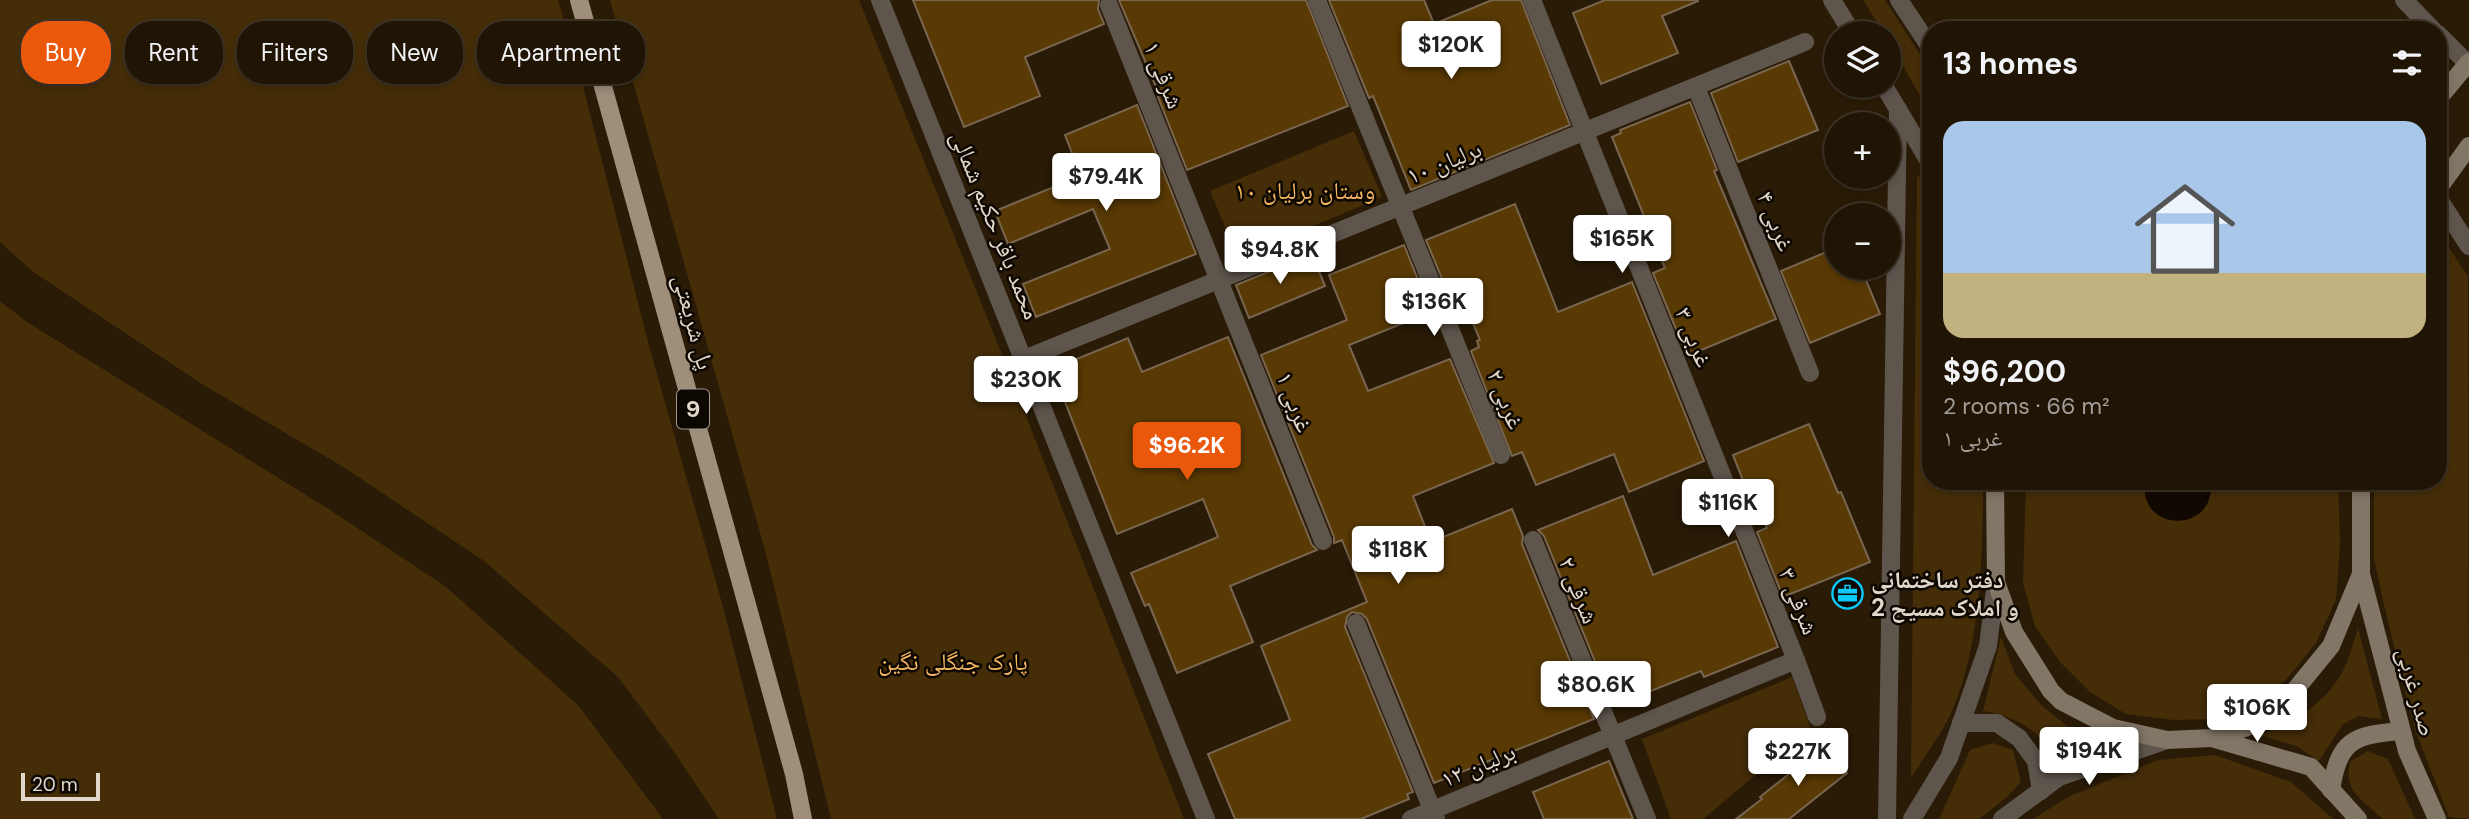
<!DOCTYPE html>
<meta charset="utf-8">
<style>
body{margin:0;font-family:"DM Sans","Noto Naskh Arabic",sans-serif;background:#2d2113;color:#f1f3f6;height:100vh;display:flex;flex-direction:column;font-size:26px;white-space:nowrap}
*{box-sizing:border-box;margin:0}
p{font-size:23px;color:#a29e9a}
.icon{flex:none;width:38px;height:38px;fill:none;stroke:currentColor;stroke-width:2;stroke-linecap:round;stroke-linejoin:round}
.map{position:relative;flex:1;overflow:hidden}
.side{position:absolute;left:1922px;top:21px;width:525px;height:469px;display:flex;flex-direction:column;background:#201404;border-radius:28px;box-shadow:0 4px 10px #0003,0 0 0 2px #3d3326}
.side>*{flex:none}
.hud{position:absolute;left:21px;top:21px;width:665px;height:63px;display:flex;gap:14px}
.tools{position:absolute;left:1824px;top:21px;display:grid;gap:14px}
.tools a{display:grid;place-items:center;width:77px;height:77px;border-radius:50%;background:#201404;box-shadow:0 4px 10px #0003,0 0 0 2px #3d3326;font-size:35px}
.scale{position:absolute;left:21px;bottom:18px;width:79px;box-sizing:border-box;padding-left:7px;border:4px solid #e1d7ca;border-top:0;font-size:19px;line-height:24px;white-space:nowrap;color:#e1d7ca;-webkit-text-stroke:5px #0d0702;paint-order:stroke}
.price{position:absolute;translate:-50% -60px;padding:0 16px;border-radius:7px;background:#fff;color:#222;font-size:23px;line-height:46px;filter:drop-shadow(0 2px 4px #0008)}
.price::after{content:'';position:absolute;left:50%;top:42px;width:21px;height:16px;margin-left:-10px;background:inherit;clip-path:polygon(0 0,100% 0,50% 100%)}
.price.on{background:#ea580c;color:#fff}
ul{padding:0;list-style:none}
li{display:grid;align-content:center;gap:14px;height:371px;padding:0 21px}
li+li{border-top:2px solid #3d3326}
li span{display:grid;place-items:center;height:217px;border-radius:21px;color:#555}
li>.icon{margin-inline-start:auto}
span .icon{width:126px;height:126px;fill:#fffc;stroke-width:1}
li b{font-size:30px}
h2{display:flex;justify-content:space-between;align-items:center;height:84px;padding:0 21px;font-size:30px}
.tag{padding:0 24px;border-radius:28px;background:#201404;box-shadow:0 4px 10px #0003,0 0 0 2px #3d3326;font-size:24px;line-height:63px}
.tag.on{background:#ea580c;color:#fff}
.map>svg:first-child{display:block}
</style>
<div class="map">
<svg width="2469" height="819" viewBox="0 0 2469 819">
<rect width="100%" height="100%" fill="#2a1b06"/>
<!-- green -->
<g fill="#452d08">
<polygon points="0,0 558,0 583,86 649,346 723,607 777,819 719,819 672,749 618,677 484,561 345,468 202,384 32,271 0,242"/>
<polygon points="610,0 859,0 997,342 1184,819 831,819 766,554"/>
<polygon points="1863,0 1885,0 1930,70 1930,113 1888,40 1888,33 1884,33"/>
<polygon points="1354,131 1382,197 1238,258 1210,191"/>
<path d="M1917,173L1930,197V481H1983C1983,551 1981,639 1955,704C1946,728 1925,755 1911,778Z"/>
<polygon points="2438,232 2468,276 2469,819 2449,817 2414,727 2385,609 2374,559 2374,481 2438,481"/>
<polygon points="0,301 27,322 330,510 445,586 578,705 663,819 0,819"/>
<polygon points="2026,481 2145,481 2144,484 2211,486 2210,481 2338,481 2340,543 2336,600 2316,643 2287,679 2259,701 2216,719 2174,720 2126,714 2090,692 2060,662 2035,626 2023,583"/>
<path d="M2358,628L2382,719L2359,716L2343,724L2319,761L2296,746L2260,735C2295,723 2332,699 2346,664C2351,653 2354,640 2358,628Z"/>
<path d="M2001,637L2015,674L2041,705L2071,729L2112,745L2051,767C2049,760 2049,751 2045,745C2032,724 2006,715 1983,711Z"/>
<polygon points="1792,677 1811,729 1703,819 1671,819 1642,739"/>
<polygon points="1993,743 2013,750 2021,782 2007,797 1979,819 1939,819 1970,750"/>
<path d="M2368,751L2388,759L2415,819H2383C2364,801 2341,790 2351,761Z"/>
<polygon points="2215,755 2291,782 2333,819 2033,819 2070,796 2158,760"/>
</g>
<!-- water -->
<path fill="#110801" d="M2145,481H2210C2219,532 2138,536 2145,481Z"/>
<!-- building -->
<g fill="#5a3a04" stroke="#786650" stroke-width="2">
<polygon points="913,0 1099,0 1098,9 1104,24 1025,57 1040,96 964,127"/>
<polygon points="1119,0 1306,0 1348,106 1187,170 1158,97 1160,96"/>
<polygon points="1329,0 1424,0 1434,24 1492,0 1521,0 1570,125 1411,190 1373,96 1369,98"/>
<polygon points="1605,0 1698,0 1698,1 1662,16 1678,53 1601,84 1573,13"/>
<polygon points="1789,61 1818,130 1738,162 1711,93"/>
<polygon points="1690,102 1717,170 1714,171 1776,319 1687,356 1653,273 1665,268 1612,137 1621,133 1620,130"/>
<polygon points="1137,105 1196,254 1036,317 1023,284 1110,249 1093,209 1008,244 995,211 1081,176 1065,135"/>
<polygon points="1515,204 1558,312 1632,282 1704,461 1629,492 1614,454 1536,485 1522,452 1512,456 1471,351 1479,347 1477,341 1480,340 1463,299 1452,303 1426,240"/>
<polygon points="1404,245 1431,312 1349,345 1368,391 1450,359 1494,463 1413,496 1431,542 1512,509 1523,536 1522,544 1594,719 1434,783 1367,619 1362,614 1352,612 1347,617 1345,627 1413,792 1407,794 1409,799 1361,819 1235,819 1208,754 1290,720 1261,646 1367,602 1342,540 1334,543 1334,537 1261,355 1347,320 1329,275"/>
<polygon points="1836,248 1836,268 1861,268 1880,314 1810,343 1781,271"/>
<polygon points="1312,254 1325,286 1249,318 1236,285"/>
<polygon points="1228,337 1312,545 1317,550 1230,586 1253,642 1177,673 1149,604 1145,606 1131,573 1218,537 1203,499 1117,534 1052,369 1128,338 1142,372"/>
<polygon points="1809,424 1838,493 1841,492 1870,562 1783,597 1757,532 1767,528 1750,487 1746,488 1733,455"/>
<polygon points="1623,496 1653,575 1736,541 1778,647 1704,677 1701,671 1613,706 1544,536 1538,530"/>
<polygon points="1824,746 1847,773 1789,819 1736,819 1762,799 1760,797"/>
<polygon points="1609,761 1633,819 1544,819 1533,792"/>
</g>
<g fill="none" stroke-linecap="round" stroke-linejoin="round">
<!-- minor -->
<g stroke="#5e564d" stroke-width="18">
<polyline points="1317,0 1501,455"/>
<polyline points="1532,0 1796,660 1817,717"/>
<polyline points="2404,0 2433,30"/>
<polyline points="1109,5 1323,541"/>
<polyline points="2438,34 2468,64"/>
<polyline points="1696,87 1810,373"/>
<polyline points="2438,198 2469,246"/>
<polyline points="1024,359 1805,42"/>
<polyline points="1533,540 1647,819"/>
<polyline points="1356,623 1436,819"/>
<polyline points="1411,819 1796,660"/>
<polyline points="1887,819 1898,109"/>
</g>
<!-- tertiary -->
<g stroke="#5e564d" stroke-width="18">
<polyline points="880,0 1206,819"/>
<polyline points="1832,0 1852,33"/>
<polyline points="1899,0 1930,47"/>
<polyline points="1884,86 1930,163"/>
<polyline points="1961,723 1997,723 2019,738 2036,761 2041,791"/>
<polyline points="1912,819 1949,758 1988,646 1996,582"/>
<polyline points="2002,819 2059,777 2167,740"/>
</g>
<!-- secondary -->
<g stroke="#827666" stroke-width="18">
<polyline points="2438,99 2469,62"/>
<polyline points="2438,189 2469,146"/>
<polyline points="1995,481 1996,582 2014,632 2051,691 2061,701 2113,728 2167,740 2212,738 2245,728 2277,712 2331,646 2361,574 2361,481"/>
<polyline points="2361,574 2407,751 2437,819"/>
<polyline points="2212,738 2311,767 2358,819"/>
<path d="M2331,790C2339,740 2353,735 2401,731"/>
</g>
<!-- primary -->
<polyline stroke="#9e8e7a" stroke-width="18" points="579,0 794,774 803,819"/>
</g>
<!-- icons -->
<defs>
<symbol id="office-ring" viewBox="-11 -11 22 22"><circle r="9.5" fill="#0d0702" stroke="#0bcafa" stroke-width="1.5"/><path d="M-6-3h4V-5.5h4V-3h4V5H-6ZM-1-4.5V-3h2v-1.5ZM-6 0V1H6V0Z" fill="#0bcafa"/></symbol>
</defs>
<g fill-rule="evenodd">
<use href="#office-ring" x="1830" y="576" width="35" height="35"/>
</g>
<g text-anchor="middle" dominant-baseline="central" stroke-width="5" stroke-linejoin="round" paint-order="stroke">
<!-- shield labels -->
<rect fill="#0d0702" stroke="#a1998e" stroke-width="2" x="677" y="389.5" width="32" height="39" rx="5"/>
<g font-size="23" font-weight="bold" fill="#e1d7ca">
<text x="693" y="409">9</text>
</g>
<!-- street labels -->
<g font-size="24" fill="#e1d7ca" stroke="#0d0702">
<text transform="translate(1164 75) rotate(68)">۱ شرقی</text>
<text transform="translate(1444 162) rotate(-22)">برلیان ۱۰</text>
<text transform="translate(1776 221) rotate(68)">۴ غربی</text>
<text transform="translate(996 225) rotate(68)">محمد باقر حکیم شمالی</text>
<text transform="translate(694 322) rotate(75)">پل شریعتی</text>
<text transform="translate(1694 337) rotate(68)">۳ غربی</text>
<text transform="translate(1506 399) rotate(68)">۲ غربی</text>
<text transform="translate(1295 402) rotate(69)">۱ غربی</text>
<text transform="translate(1579 590) rotate(68)">۲ شرقی</text>
<text transform="translate(1799 601) rotate(68)">۳ شرقی</text>
<text transform="translate(2417 692) rotate(75)">صدر غربی</text>
<text transform="translate(1478 765) rotate(-23)">برلیان ۱۲</text>
</g>
<!-- park labels -->
<g font-size="24" fill="#f7b75f" stroke="#0d0702">
<text x="1305" y="190">وستان برلیان ۱۰</text>
<text x="953" y="661">پارک جنگلی نگین</text>
</g>
<!-- poi labels -->
<g font-size="24" font-weight="bold" fill="#e1d7ca" stroke="#0d0702" text-anchor="start">
<text x="1871" y="579">دفتر ساختمانی<tspan x="1871" dy="28">و املاک مسیح 2</tspan></text>
</g>
</g>
</svg>
<div class="tools">
<a><svg class="icon" aria-label="layers" viewBox="0 0 24 24"><path d="M12 4l9 5-9 5-9-5zM3 14l9 5 9-5"/></svg></a>
<a>+</a>
<a>−</a>
</div>
<div class="scale">20 m</div>
<b class="price" style="left:1451px;top:81px">$120K</b>
<b class="price" style="left:1106px;top:213px">$79.4K</b>
<b class="price" style="left:1622px;top:275px">$165K</b>
<b class="price" style="left:1280px;top:286px">$94.8K</b>
<b class="price" style="left:1434px;top:338px">$136K</b>
<b class="price" style="left:1026px;top:416px">$230K</b>
<b class="price on" style="left:1187px;top:482px">$96.2K</b>
<b class="price" style="left:1728px;top:539px">$116K</b>
<b class="price" style="left:1398px;top:586px">$118K</b>
<b class="price" style="left:1596px;top:721px">$80.6K</b>
<b class="price" style="left:2257px;top:744px">$106K</b>
<b class="price" style="left:2089px;top:787px">$194K</b>
<b class="price" style="left:1798px;top:788px">$227K</b>
<div class="hud">
<a class="tag on">Buy</a>
<a class="tag">Rent</a>
<a class="tag">Filters</a>
<a class="tag">New</a>
<a class="tag">Apartment</a>
</div>
<section class="side">
<h2>13 homes<svg class="icon" aria-label="filters" viewBox="0 0 24 24"><path d="M4 7h16M4 17h16"/><circle cx="9" cy="7" r="2"/><circle cx="15" cy="17" r="2"/></svg></h2>
<ul>
<li><span style="background:linear-gradient(#a9c7e8 70%,#c2b280 0)"><svg class="icon" aria-label="home" viewBox="0 0 24 24"><path d="M3 11l9-7 9 7M6 9v11h12V9"/></svg></span><div><b>$96,200</b><p>2 rooms · 66 m²</p><p>۱ غربی</p></div></li>
</ul>
</section>
</div>
